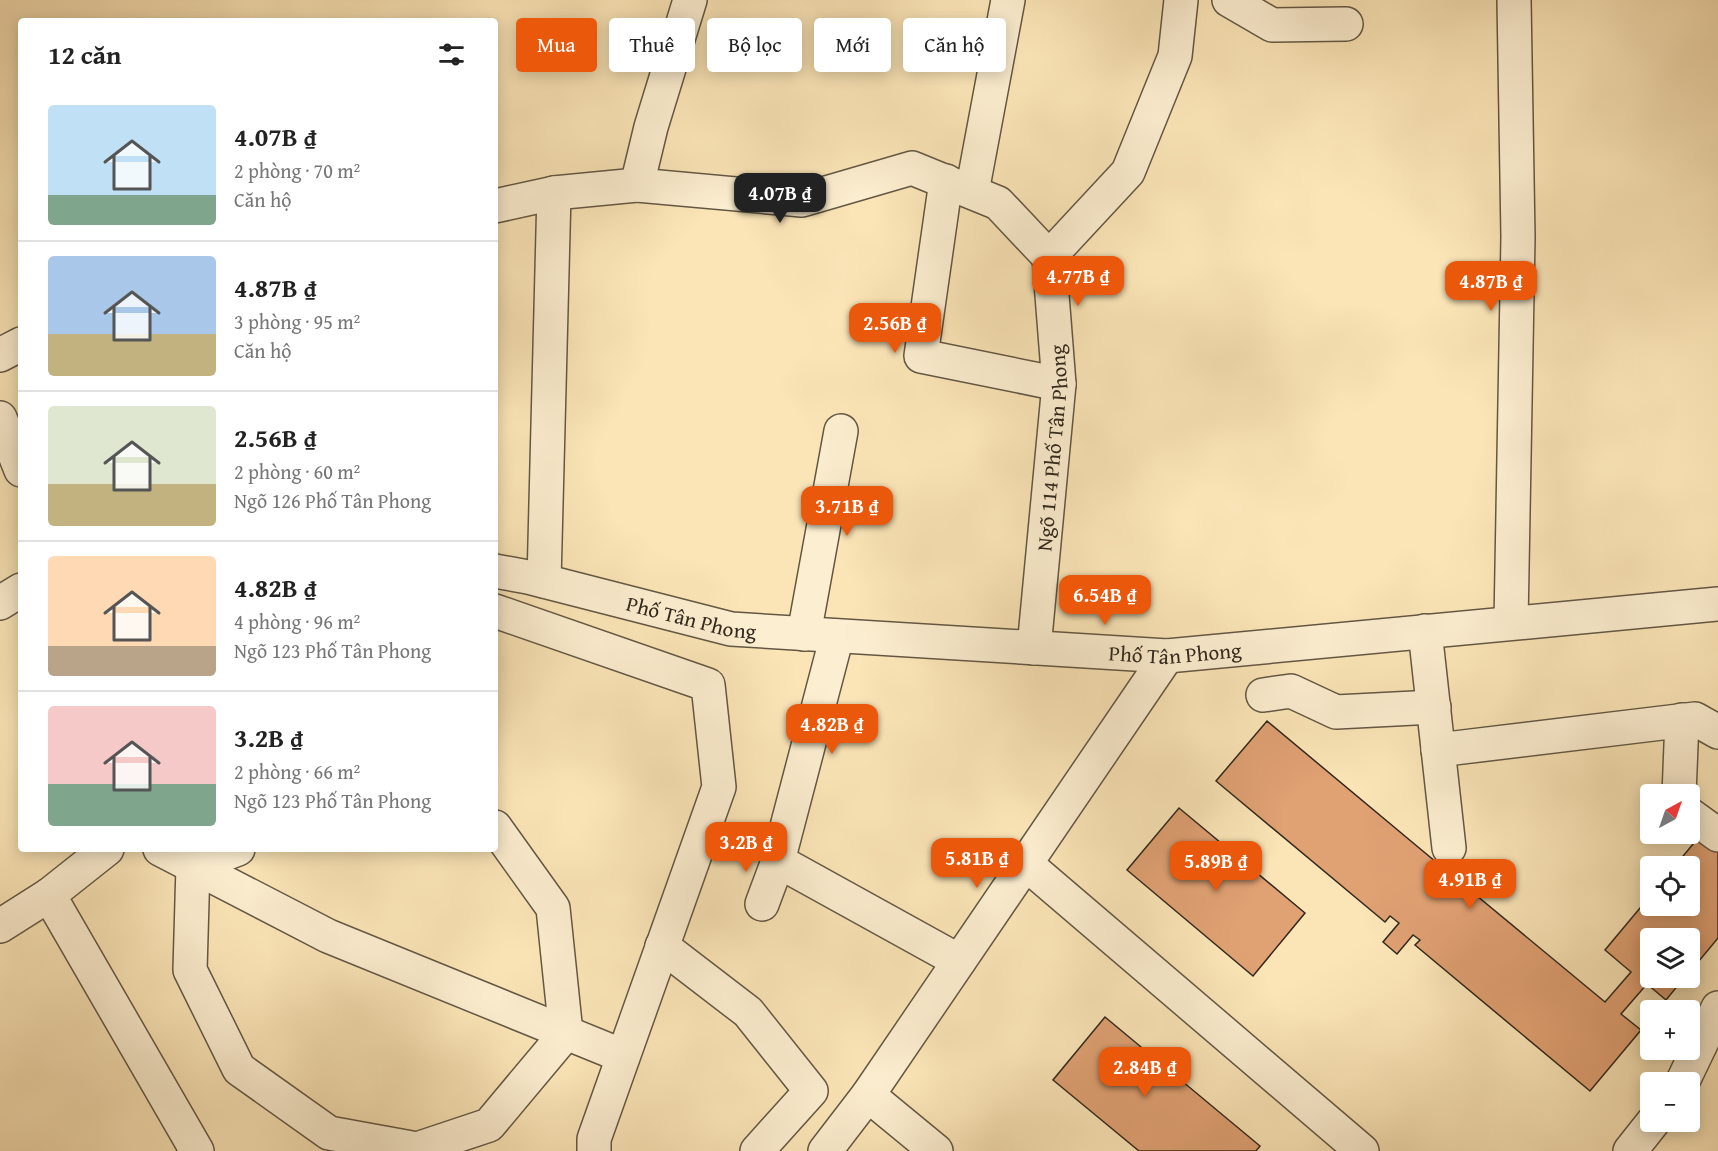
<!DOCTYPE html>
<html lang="vi">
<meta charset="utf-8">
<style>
body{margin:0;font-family:"Gentium Book Plus",serif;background:#f2f2f2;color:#222;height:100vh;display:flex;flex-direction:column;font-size:22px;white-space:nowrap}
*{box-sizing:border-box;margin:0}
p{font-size:20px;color:#767676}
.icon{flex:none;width:33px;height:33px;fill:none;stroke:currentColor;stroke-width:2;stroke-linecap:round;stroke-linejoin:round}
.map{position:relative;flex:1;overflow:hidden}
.side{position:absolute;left:18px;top:18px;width:480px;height:834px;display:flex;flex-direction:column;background:#fff;border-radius:6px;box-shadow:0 3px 15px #0003}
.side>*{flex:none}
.top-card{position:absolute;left:516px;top:18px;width:570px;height:54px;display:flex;gap:12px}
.needle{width:39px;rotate:40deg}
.tools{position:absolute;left:1640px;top:784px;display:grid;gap:12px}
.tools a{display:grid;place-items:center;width:60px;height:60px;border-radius:6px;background:#fff;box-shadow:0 3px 15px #0003;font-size:30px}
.price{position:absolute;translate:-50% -51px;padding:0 14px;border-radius:12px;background:#ea580c;color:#fff;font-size:20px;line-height:39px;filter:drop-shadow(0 2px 3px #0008)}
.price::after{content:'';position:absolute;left:50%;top:36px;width:18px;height:14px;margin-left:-9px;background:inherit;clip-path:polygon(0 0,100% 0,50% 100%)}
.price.selected{background:#222;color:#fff}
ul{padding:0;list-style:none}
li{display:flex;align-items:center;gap:18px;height:150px;padding:0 30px}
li+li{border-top:2px solid #e0e0e0}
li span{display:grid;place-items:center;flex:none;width:168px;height:120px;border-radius:6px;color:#555}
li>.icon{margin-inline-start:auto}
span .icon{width:72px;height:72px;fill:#fffc;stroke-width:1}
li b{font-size:26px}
h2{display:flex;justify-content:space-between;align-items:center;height:72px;padding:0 30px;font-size:26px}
.chip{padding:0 21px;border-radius:6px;background:#fff;box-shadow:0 3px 15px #0003;font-size:21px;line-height:54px}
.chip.selected{background:#ea580c;color:#fff}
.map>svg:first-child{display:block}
</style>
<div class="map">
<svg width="1718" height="1151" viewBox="0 0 1718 1151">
<rect width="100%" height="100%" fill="#fbe5b7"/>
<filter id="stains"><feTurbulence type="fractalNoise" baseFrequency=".00333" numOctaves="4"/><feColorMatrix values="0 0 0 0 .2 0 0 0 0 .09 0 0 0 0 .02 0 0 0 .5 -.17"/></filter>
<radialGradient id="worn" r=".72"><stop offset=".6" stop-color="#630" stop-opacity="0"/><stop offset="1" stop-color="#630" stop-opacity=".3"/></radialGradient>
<!-- building -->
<g fill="#e0a173" stroke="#30281e" stroke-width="1.5">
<polygon points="1267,721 1436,862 1429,870 1458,894 1465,886 1605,1002 1631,972 1605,950 1650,896 1650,906 1689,906 1689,867 1674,867 1703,832 1718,845 1718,938 1689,973 1689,939 1650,939 1650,978 1684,978 1666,1000 1647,984 1621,1014 1641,1030 1590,1091 1415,945 1420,940 1413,935 1397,954 1383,942 1399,923 1390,916 1385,922 1216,781"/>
<polygon points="1179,808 1305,913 1253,976 1127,870"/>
<polygon points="1105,1017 1260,1146 1256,1151 1139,1151 1053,1080"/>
</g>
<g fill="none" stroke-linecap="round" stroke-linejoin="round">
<defs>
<g id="minor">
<polyline points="1229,0 1272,25 1346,24"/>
<polyline points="946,181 921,356 1059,384"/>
<polyline points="637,185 651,127 690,0"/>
<polyline points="972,192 1008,0"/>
<polyline points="495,206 554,193 637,185 802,200 912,168 998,203 1049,257"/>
<polyline points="0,355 21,344"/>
<polyline points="0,418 21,470"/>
<path id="s1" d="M495,571L528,577L731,629L1167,656L1718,604"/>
<polyline points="544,581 554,193"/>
<polyline points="0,603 21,590"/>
<polyline points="495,611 708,685 719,787 594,1139 594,1151"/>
<polyline points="1511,623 1518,237 1514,0"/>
<polyline points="1425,631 1449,848"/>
<polyline points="804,634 841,431"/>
<path id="s2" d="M1034,648L1059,384L1049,257L1128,172L1175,56L1181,0"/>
<polyline points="1263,695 1291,691 1336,712 1434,707"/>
<polyline points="1438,750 1695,719 1718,732"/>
<polyline points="1679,795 1682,720"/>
<polyline points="1689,814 1718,835"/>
<polyline points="107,849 49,895 197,1151"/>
<polyline points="160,849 328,936 623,1056"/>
<polyline points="238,849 193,866 190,970 239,1069 329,1133 417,1149 489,1125 566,1033 553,908 495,827"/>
<polyline points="778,861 959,961"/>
<polyline points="1025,863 1362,1151"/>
<polyline points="762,904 778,861 837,636"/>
<polyline points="0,926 49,895"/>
<polyline points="662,946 748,1012 811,1091 757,1151"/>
<polyline points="1682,1083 1718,1008"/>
<polyline points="868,1095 936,1151"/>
<polyline points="825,1151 868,1095 1167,656"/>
<polyline points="1630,1151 1653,1122"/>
</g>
</defs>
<!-- minor casing -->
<use href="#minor" stroke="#635744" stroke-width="36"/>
<!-- minor -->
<use href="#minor" stroke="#fceed0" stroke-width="33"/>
</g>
<g text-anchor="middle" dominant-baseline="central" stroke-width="4.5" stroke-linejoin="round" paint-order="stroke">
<!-- street labels -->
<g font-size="21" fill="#30281e" stroke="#fceed0">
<text stroke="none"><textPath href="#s2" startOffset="201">Ngõ 114 Phố Tân Phong</textPath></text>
<text stroke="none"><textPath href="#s1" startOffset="202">Phố Tân Phong</textPath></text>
<text stroke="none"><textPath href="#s1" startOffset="688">Phố Tân Phong</textPath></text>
</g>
</g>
<rect width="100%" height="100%" filter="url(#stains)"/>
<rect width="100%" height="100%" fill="url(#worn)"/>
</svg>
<div class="tools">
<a><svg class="needle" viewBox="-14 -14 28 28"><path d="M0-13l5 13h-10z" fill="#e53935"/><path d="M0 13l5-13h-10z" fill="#767676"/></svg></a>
<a><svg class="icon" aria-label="locate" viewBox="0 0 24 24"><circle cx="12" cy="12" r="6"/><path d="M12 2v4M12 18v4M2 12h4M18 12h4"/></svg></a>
<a><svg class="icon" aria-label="layers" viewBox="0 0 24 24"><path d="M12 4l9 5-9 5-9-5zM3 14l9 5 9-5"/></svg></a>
<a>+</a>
<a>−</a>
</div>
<b class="price selected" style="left:780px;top:224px">4.07B ₫</b>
<b class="price" style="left:1078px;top:307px">4.77B ₫</b>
<b class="price" style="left:1491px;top:312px">4.87B ₫</b>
<b class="price" style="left:895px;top:354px">2.56B ₫</b>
<b class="price" style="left:847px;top:537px">3.71B ₫</b>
<b class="price" style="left:1105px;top:626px">6.54B ₫</b>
<b class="price" style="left:832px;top:755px">4.82B ₫</b>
<b class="price" style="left:746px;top:873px">3.2B ₫</b>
<b class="price" style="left:977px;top:889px">5.81B ₫</b>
<b class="price" style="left:1216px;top:892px">5.89B ₫</b>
<b class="price" style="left:1470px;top:910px">4.91B ₫</b>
<b class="price" style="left:1145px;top:1098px">2.84B ₫</b>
<div class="top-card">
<a class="chip selected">Mua</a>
<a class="chip">Thuê</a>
<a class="chip">Bộ lọc</a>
<a class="chip">Mới</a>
<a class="chip">Căn hộ</a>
</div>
<section class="side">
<h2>12 căn<svg class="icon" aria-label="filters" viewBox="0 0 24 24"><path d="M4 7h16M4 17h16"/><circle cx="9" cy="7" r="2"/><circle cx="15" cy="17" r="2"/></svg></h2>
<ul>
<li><span style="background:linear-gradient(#bfe0f5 75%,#7fa58c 0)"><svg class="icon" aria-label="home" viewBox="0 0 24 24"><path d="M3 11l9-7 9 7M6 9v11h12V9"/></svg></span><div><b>4.07B ₫</b><p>2 phòng · 70 m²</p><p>Căn hộ</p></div></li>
<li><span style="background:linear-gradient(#a9c7e8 65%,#c2b280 0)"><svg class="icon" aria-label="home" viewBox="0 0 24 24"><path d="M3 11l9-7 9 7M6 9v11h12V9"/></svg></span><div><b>4.87B ₫</b><p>3 phòng · 95 m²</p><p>Căn hộ</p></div></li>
<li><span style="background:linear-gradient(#dfe7d0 65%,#c2b280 0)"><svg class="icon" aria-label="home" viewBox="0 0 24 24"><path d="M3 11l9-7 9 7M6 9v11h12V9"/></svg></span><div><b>2.56B ₫</b><p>2 phòng · 60 m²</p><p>Ngõ 126 Phố Tân Phong</p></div></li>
<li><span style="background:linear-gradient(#ffd9b3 75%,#b9a48a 0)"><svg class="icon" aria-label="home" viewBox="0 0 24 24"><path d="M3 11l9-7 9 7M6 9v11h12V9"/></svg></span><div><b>4.82B ₫</b><p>4 phòng · 96 m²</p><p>Ngõ 123 Phố Tân Phong</p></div></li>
<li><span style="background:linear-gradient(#f6c9c9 65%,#7fa58c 0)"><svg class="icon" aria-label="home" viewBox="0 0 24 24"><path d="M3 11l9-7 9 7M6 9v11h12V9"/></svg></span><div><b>3.2B ₫</b><p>2 phòng · 66 m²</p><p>Ngõ 123 Phố Tân Phong</p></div></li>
</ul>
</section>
</div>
